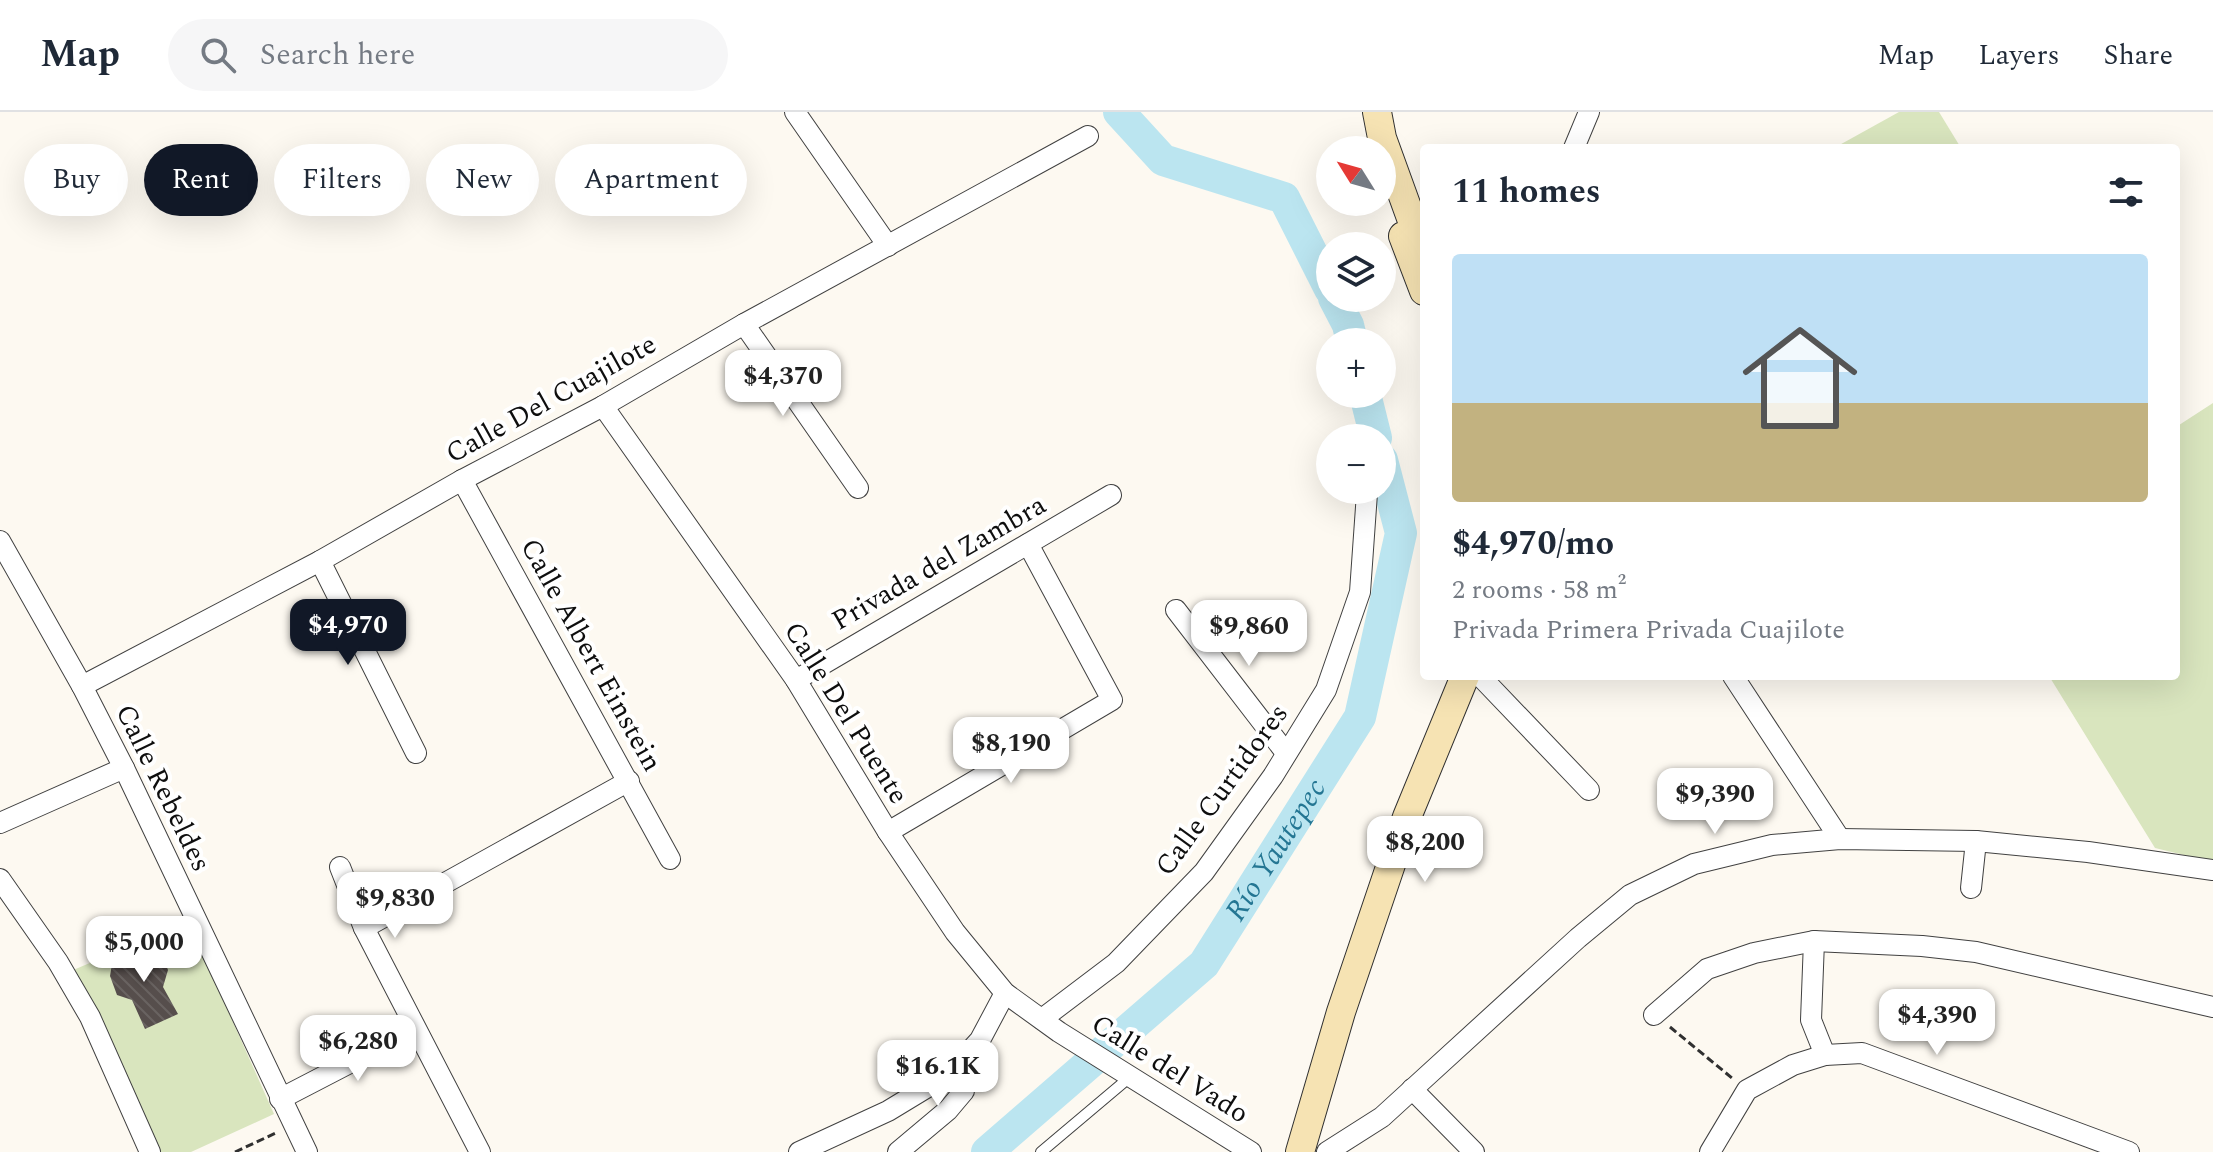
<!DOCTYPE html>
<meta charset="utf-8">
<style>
body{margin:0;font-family:Spectral,serif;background:#f6f6f7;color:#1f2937;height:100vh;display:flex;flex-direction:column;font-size:30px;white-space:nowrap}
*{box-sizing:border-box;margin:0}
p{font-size:26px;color:#747a83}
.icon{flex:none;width:44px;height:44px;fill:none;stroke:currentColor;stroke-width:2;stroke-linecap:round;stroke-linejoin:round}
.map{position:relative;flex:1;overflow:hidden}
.sheet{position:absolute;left:1420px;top:32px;width:760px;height:536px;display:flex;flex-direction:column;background:#fff;border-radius:8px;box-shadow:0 8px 32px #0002}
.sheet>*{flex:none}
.guide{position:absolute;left:24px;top:32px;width:760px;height:72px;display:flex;gap:16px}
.needle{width:52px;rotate:307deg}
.fabs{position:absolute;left:1316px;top:24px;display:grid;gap:16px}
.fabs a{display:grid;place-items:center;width:80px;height:80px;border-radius:50%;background:#fff;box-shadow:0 8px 32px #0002;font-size:40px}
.price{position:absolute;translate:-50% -68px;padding:0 18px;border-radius:16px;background:#fff;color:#222;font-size:26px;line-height:52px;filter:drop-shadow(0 2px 4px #0008)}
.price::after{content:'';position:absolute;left:50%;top:48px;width:24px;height:18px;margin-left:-12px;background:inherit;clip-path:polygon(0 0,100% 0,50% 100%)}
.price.active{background:#111827;color:#fff}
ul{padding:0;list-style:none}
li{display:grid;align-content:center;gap:16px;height:424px;padding:0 32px}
li span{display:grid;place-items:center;height:248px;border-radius:8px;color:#555}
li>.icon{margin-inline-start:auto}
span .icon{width:144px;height:144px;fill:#fffc;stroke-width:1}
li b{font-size:34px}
h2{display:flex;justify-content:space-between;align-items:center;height:96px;padding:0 32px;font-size:34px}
.tag{padding:0 28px;border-radius:36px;background:#fff;box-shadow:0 8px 32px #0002;font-size:28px;line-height:72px}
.tag.active{background:#111827;color:#fff}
header{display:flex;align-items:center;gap:48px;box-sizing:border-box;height:112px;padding:0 40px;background:#fff;border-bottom:2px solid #e0e1e3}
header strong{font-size:38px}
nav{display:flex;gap:44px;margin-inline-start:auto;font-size:28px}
.search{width:560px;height:72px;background:#f6f6f7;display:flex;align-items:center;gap:20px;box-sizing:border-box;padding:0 28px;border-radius:44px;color:#747a83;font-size:30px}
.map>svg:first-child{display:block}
</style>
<header>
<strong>Map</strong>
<div class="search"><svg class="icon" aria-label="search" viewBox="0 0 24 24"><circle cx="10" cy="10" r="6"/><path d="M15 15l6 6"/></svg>Search here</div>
<nav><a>Map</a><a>Layers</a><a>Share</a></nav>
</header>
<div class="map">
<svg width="2213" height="1040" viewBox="0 0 2213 1040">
<defs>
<pattern id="building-back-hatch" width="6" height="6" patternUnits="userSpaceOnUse" patternTransform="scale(2)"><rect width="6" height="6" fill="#564e4c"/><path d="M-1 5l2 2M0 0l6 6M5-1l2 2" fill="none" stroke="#696361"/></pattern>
</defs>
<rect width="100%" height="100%" fill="#fdf9f1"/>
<!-- park -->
<g fill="#d9e5be">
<polygon points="1899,0 1939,0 1961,36 1834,36"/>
<polygon points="2213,291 2213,750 2155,736 2049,564 2176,564 2176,315"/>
<polygon points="188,809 274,1002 191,1040 159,1040 71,859"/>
</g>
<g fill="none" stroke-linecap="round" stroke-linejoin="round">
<!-- river -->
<g stroke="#bbe5f0" stroke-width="32">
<polyline points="1119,0 1163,48 1284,86 1330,177"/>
<polyline points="1334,186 1348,213 1352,230"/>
<polyline points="1365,282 1376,326"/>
<path id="s1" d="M987,1040L1204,852L1360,605L1401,421L1382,348"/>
</g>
</g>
<!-- building -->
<polygon fill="url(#building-back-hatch)" points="146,833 162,843 168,858 163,875 178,902 145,917 132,888 117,883 110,864 113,846"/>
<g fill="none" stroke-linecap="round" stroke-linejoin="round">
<defs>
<polyline id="lane" points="1041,1040 1130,965"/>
<g id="street">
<polyline points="795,0 888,134"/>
<polyline points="1574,36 1589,0"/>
<polyline points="744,212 858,376"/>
<polyline points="603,294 796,568 888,720 955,820 1005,881 1059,920 1251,1040"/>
<polyline points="462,368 670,747"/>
<polyline points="0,429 82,574 124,656 307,1040"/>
<polyline points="320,449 416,641"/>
<polyline points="1176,498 1286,641"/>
<polyline points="1480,564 1589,678"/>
<polyline points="1733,564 1840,727"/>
<polyline points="796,568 1111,383"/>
<polyline points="82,574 320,449 462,368 603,294 744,212 1088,24"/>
<polyline points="0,711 124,656"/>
<polyline points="888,720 1112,588 1028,432"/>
<polyline points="340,755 364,816 480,1040"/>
<polyline points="0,767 58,850 90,905 150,1040"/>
<polyline points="1971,776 1976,729"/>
<polyline points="364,816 629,669"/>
<polyline points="1814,829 1811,908 1825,943"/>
<polyline points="1654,903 1707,857 1754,841 1814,829 1922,834 1976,840 2213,895"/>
<polyline points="1042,907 1116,851 1204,760 1273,664 1326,578 1360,480 1367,381"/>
<polyline points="1412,977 1474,1040"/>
<polyline points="280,987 415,917"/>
<polyline points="799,1040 888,999 949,962 980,928 1005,881"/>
<polyline points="898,1040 948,998 964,979 949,962"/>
<polyline points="1327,1040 1382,1005 1578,826 1630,783 1694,752 1772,733 1840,727 1976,729 2088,740 2213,758"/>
<polyline points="1710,1040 1747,978 1793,953 1825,943 1862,941 2129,1040"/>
</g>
<g id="secondary">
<polyline points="1377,0 1382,26 1424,142"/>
<polyline points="1403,124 1424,179"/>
<polyline points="1300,1040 1341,900 1407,705 1465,564"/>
</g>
</defs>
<!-- lane casing -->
<use href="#lane" stroke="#414141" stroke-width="12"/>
<!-- street casing -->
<use href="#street" stroke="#414141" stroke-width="22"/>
<!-- secondary casing -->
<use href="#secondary" stroke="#303030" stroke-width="30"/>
<!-- path -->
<g stroke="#303030" stroke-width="3" stroke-dasharray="8 4" stroke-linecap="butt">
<polyline points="1670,915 1732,966"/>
<polyline points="235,1040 278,1020"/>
</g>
<!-- lane -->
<use href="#lane" stroke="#fff" stroke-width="10"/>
<!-- street -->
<use href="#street" stroke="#fff" stroke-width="20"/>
<!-- secondary -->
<use href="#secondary" stroke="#f6e3b3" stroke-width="28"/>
</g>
<g text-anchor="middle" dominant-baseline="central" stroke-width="8" stroke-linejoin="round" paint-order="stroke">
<!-- street labels -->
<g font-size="28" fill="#0e0e0e" stroke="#fff">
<text transform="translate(551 287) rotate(-29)">Calle Del Cuajilote</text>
<text transform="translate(939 451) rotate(-30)">Privada del Zambra</text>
<text transform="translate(591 543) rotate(61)">Calle Albert Einstein</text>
<text transform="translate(846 601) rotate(58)">Calle Del Puente</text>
<text transform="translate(163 676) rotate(64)">Calle Rebeldes</text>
<text transform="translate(1222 678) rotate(-54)">Calle Curtidores</text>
<text transform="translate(1170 957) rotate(32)">Calle del Vado</text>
</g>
<!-- water labels -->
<g font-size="30" font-style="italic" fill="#247693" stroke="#fff">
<text stroke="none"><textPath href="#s1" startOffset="422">Río Yautepec</textPath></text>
</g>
</g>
</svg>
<div class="fabs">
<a><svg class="needle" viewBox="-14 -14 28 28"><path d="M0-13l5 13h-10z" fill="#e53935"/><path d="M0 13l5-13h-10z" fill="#747a83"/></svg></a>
<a><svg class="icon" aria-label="layers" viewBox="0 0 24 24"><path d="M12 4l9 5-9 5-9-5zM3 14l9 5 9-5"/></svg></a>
<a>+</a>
<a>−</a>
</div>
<b class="price" style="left:783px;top:306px">$4,370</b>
<b class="price active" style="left:348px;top:555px">$4,970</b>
<b class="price" style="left:1249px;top:556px">$9,860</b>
<b class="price" style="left:1011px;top:673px">$8,190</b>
<b class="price" style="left:1715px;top:724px">$9,390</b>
<b class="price" style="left:1425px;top:772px">$8,200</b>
<b class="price" style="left:395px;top:828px">$9,830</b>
<b class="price" style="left:144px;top:872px">$5,000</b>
<b class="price" style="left:1937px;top:945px">$4,390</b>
<b class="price" style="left:358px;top:971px">$6,280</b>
<b class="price" style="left:938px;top:996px">$16.1K</b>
<div class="guide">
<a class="tag">Buy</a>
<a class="tag active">Rent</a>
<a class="tag">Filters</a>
<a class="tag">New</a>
<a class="tag">Apartment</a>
</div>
<section class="sheet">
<h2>11 homes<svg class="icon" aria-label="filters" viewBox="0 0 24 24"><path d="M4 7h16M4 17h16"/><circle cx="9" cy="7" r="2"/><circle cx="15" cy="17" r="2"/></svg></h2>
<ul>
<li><span style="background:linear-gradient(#bfe0f5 60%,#c2b280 0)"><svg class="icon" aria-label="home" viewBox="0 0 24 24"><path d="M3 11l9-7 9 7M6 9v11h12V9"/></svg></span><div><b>$4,970/mo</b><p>2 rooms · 58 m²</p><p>Privada Primera Privada Cuajilote</p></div></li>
</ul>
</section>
</div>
